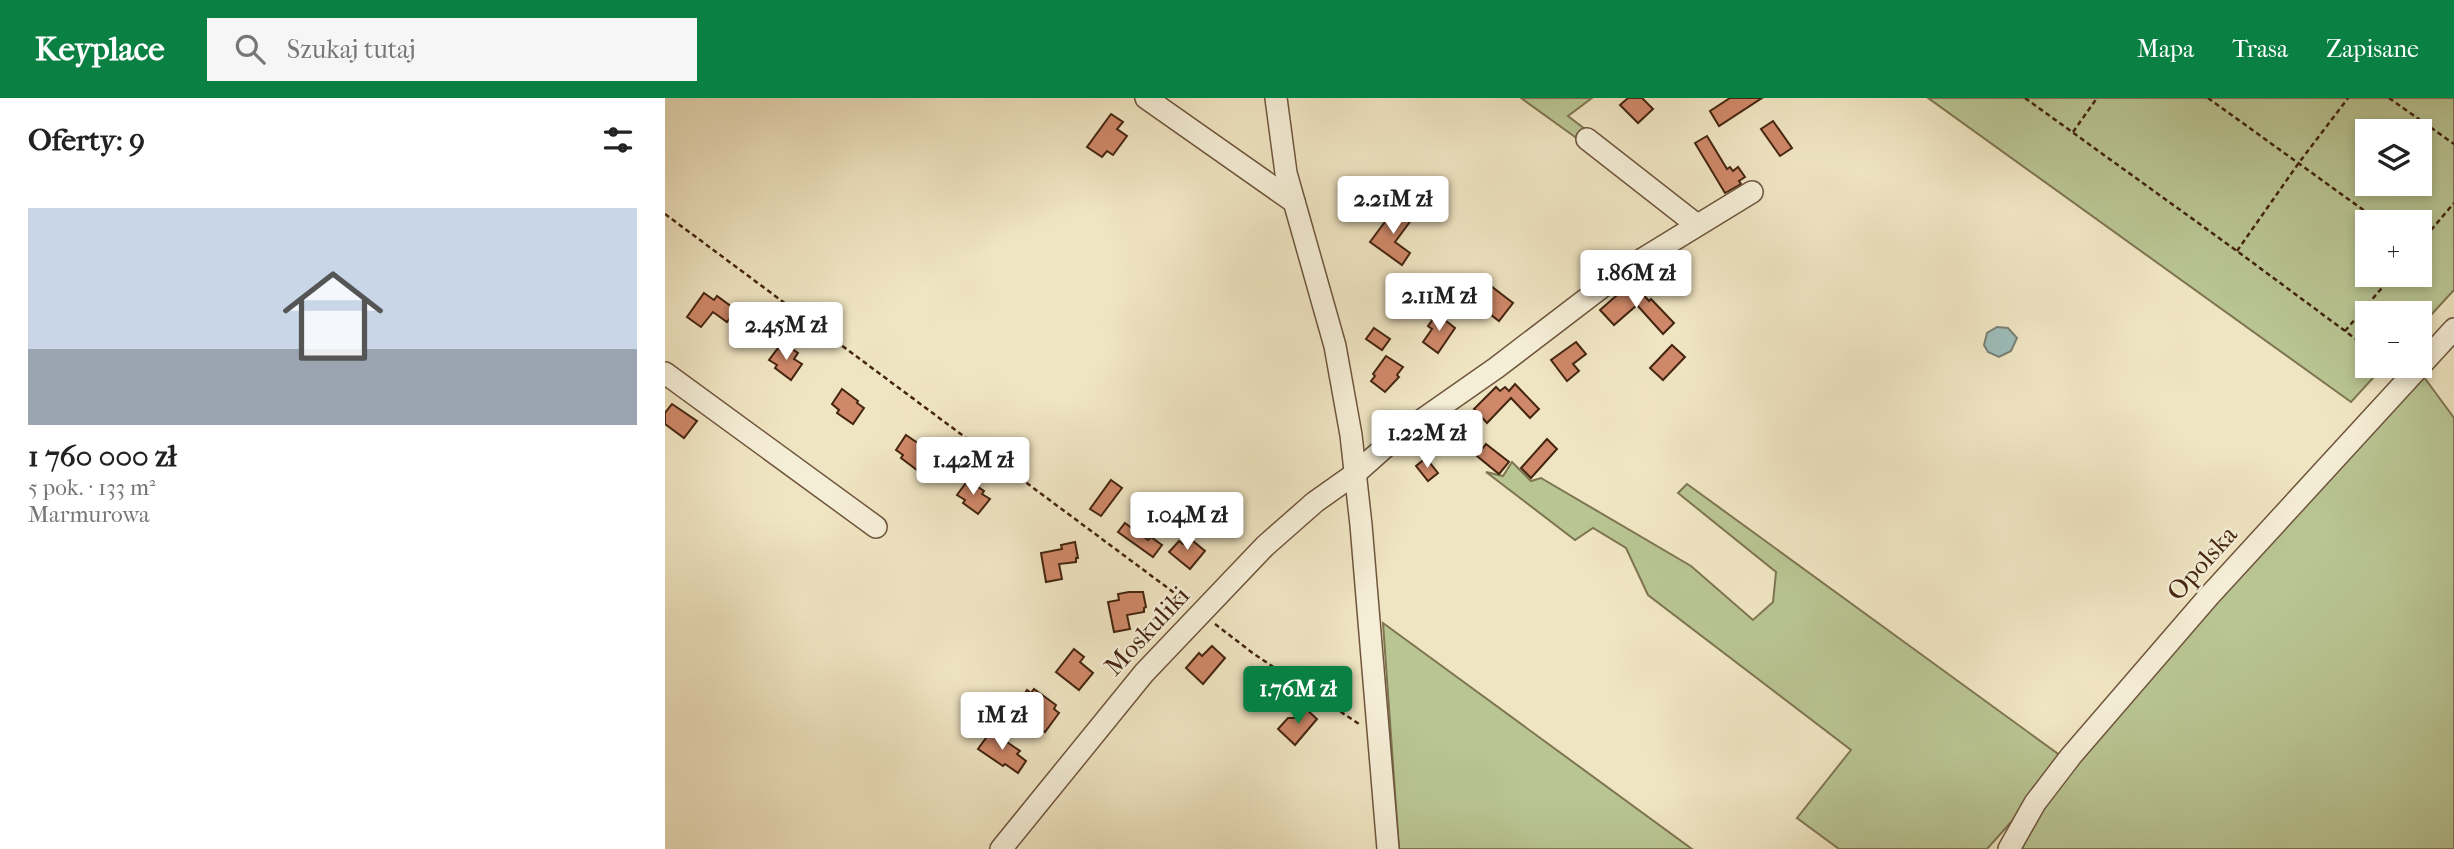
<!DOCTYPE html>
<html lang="pl">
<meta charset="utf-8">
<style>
body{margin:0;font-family:"IM FELL French Canon",serif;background:#f6f6f6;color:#222;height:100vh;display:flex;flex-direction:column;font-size:26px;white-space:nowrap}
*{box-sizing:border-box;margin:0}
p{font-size:23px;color:#767676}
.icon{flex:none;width:38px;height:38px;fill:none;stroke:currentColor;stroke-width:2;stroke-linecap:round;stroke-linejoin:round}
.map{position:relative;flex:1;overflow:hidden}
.details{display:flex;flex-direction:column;background:#fff;width:665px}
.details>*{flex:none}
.buttons{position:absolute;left:1690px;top:21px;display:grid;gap:14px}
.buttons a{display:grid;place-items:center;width:77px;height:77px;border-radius:0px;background:#fff;box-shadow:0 4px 10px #0003;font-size:35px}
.price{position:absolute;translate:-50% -60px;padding:0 16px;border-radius:7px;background:#fff;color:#222;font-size:23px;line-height:46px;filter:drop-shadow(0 2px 4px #0008)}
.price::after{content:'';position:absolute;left:50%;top:42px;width:21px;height:16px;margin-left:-10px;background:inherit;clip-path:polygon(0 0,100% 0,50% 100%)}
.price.on{background:#0b8043;color:#fff}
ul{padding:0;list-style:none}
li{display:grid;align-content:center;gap:14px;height:371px;padding:0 28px}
li span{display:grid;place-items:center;height:217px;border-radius:0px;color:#555}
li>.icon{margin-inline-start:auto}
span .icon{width:126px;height:126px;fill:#fffc;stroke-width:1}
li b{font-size:30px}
h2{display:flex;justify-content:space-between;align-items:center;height:84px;padding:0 28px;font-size:30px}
header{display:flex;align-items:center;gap:42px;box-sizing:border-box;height:98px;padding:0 35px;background:#0b8043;color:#fff}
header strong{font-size:33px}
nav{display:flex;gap:38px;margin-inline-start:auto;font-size:24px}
.search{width:490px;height:63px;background:#f6f6f6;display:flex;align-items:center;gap:18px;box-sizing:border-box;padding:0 24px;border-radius:0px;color:#767676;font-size:26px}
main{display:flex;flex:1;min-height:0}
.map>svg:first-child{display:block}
</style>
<header>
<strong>Keyplace</strong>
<div class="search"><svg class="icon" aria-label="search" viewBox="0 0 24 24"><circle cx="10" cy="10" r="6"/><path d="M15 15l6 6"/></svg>Szukaj tutaj</div>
<nav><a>Mapa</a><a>Trasa</a><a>Zapisane</a></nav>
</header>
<main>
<section class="details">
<h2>Oferty: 9<svg class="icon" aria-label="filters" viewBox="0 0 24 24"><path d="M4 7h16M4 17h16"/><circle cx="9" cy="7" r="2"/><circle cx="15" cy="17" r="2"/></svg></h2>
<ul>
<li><span style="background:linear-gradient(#c9d6e8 65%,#9aa5b1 0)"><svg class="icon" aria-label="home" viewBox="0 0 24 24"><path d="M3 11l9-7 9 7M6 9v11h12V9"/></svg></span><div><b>1 760 000 zł</b><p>5 pok. · 133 m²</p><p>Marmurowa</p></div></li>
</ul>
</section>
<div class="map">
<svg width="1789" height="751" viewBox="0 0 1789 751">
<rect width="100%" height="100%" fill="#f0e5c2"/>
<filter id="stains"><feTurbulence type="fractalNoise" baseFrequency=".00286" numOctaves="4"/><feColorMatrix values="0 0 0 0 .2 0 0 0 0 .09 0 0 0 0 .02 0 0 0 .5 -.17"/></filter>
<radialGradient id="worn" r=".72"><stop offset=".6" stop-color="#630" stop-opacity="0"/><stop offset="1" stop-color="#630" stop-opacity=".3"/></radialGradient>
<!-- green -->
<g fill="#b9c593" stroke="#7e7551" stroke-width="2" fill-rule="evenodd">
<polygon points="856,0 927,0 903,18 925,35 917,44"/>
<path d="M1263,0H1789V192L1755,229V215H1703V268H1719L1686,304ZM1703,33H1755V86H1703ZM1703,124H1755V177H1703Z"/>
<polygon points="1756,275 1789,320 1789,751 1351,751 1380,702 1651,389"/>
<polygon points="847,364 866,383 876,380 1026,468 1088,522 1108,504 1111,474 1013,395 1022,386 1396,658 1347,723 1322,751 1174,751 1132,720 1186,652 983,497 961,450 928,430 910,442 821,374 838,378"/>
<polygon points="718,525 1027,751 734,751"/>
</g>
<!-- water -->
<polygon fill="#9cbdba" stroke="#798076" stroke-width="2" points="1332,229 1343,230 1352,240 1346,253 1334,259 1323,254 1319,247 1322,235"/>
<!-- building -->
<g fill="#cf8869" stroke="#44250f" stroke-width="2">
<polygon points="963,0 977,0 988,11 973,25 955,7"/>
<polygon points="1065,0 1097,0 1054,28 1045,13"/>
<polygon points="446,16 458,24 452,31 462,38 448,57 442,53 437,59 422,49"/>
<polygon points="1108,23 1127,50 1115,58 1096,31"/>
<polygon points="1042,38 1062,71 1065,69 1068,73 1073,69 1080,79 1074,83 1076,86 1060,95 1030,45"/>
<polygon points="731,109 747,121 730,144 745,155 737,167 705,144"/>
<polygon points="826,188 848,205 834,223 812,206"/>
<polygon points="959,191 968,202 976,194 984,203 986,201 1009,225 998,236 972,207 949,227 935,212"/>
<polygon points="39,195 49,202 52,198 71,212 62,224 48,214 36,229 22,219"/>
<polygon points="772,216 790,230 773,255 758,244 767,231 763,228"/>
<polygon points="709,230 725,241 717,252 701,241"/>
<polygon points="911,244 921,256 908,266 914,273 902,283 886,262"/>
<polygon points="1007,247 1020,259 998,282 985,270"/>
<polygon points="123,248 133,255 129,261 137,266 126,282 110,270 112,267 104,262 113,250 119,254"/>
<polygon points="721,258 738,269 732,277 734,279 720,294 706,283 710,278 708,276"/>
<polygon points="850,286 874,311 865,320 846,300 822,325 809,311 831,289 835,293 840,289 844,293"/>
<polygon points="177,291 193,303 192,305 199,310 188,326 172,315 174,312 167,306"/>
<polygon points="7,306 32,323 19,340 0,326 0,315"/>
<polygon points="241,337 257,348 256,351 263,356 252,372 236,360 238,357 231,352"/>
<polygon points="882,341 892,351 866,380 856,370"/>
<polygon points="821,346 844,364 834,376 812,358"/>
<polygon points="761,360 773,375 763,383 751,368"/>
<polygon points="303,382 319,393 317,396 325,401 313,416 298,405 300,402 292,397"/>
<polygon points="446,382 457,390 436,418 425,411"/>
<polygon points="460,425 483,442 486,439 497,447 488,459 453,434"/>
<polygon points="523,439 540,453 525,471 504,454 514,443 518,446"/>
<polygon points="410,444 413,460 411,460 411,464 394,466 397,481 381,484 376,455 397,451 396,447"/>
<polygon points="464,494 478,494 481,509 479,510 479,514 462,517 465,531 449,534 443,504 454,502 453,496"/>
<polygon points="547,548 560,560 538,586 521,570 534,555 537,558"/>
<polygon points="409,551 419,559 415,564 428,575 414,592 391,574"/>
<polygon points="369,591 391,607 389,611 394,615 380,634 352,613 357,607 354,605 362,592 366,595"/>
<polygon points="639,609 652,621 630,647 613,631 623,620 629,620"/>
<polygon points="326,633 355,653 352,656 361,663 353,675 340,666 338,668 313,651"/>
</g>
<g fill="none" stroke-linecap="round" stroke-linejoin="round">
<defs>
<g id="minor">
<polyline points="481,0 629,104"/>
<polyline points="611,0 621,75 670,248 686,337 696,427 723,751"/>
<polyline points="922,41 1032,127"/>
<polyline points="0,275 211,429"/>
<polyline points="336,751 479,575 600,448 650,404 691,375 728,342 831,270 958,173 1087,94"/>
<polyline points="1344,751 1370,705 1406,658 1544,498 1789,231"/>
</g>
</defs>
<!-- minor casing -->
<use href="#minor" stroke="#6f553c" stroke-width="24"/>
<!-- path -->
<g stroke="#44250f" stroke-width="2.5" stroke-dasharray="5 3.5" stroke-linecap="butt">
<polyline points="1360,0 1572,153 1703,250"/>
<polyline points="1543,0 1715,124"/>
<polyline points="1724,0 1789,46"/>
<polyline points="1408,34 1432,0"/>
<polyline points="0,116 523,505"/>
<polyline points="1755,145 1789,105"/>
<polyline points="1572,153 1633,66 1683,0"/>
<polyline points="1680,233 1728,177"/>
<polyline points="550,526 589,556 694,626"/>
</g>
<!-- minor -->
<use href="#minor" stroke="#f5eed7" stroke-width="21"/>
</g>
<g text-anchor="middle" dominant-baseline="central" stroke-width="5" stroke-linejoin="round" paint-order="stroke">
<!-- street labels -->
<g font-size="26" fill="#44250f" stroke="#f5eed7">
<text transform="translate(1537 465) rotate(-48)">Opolska</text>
<text transform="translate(482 533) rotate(-47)">Moskuliki</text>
</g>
</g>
<rect width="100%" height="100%" filter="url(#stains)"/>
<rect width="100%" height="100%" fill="url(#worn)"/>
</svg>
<div class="buttons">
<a><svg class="icon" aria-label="layers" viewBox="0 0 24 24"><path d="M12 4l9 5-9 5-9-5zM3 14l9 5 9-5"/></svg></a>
<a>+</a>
<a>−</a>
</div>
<b class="price" style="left:728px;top:138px">2.21M zł</b>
<b class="price" style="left:971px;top:212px">1.86M zł</b>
<b class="price" style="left:774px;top:235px">2.11M zł</b>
<b class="price" style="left:121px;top:264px">2.45M zł</b>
<b class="price" style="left:762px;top:372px">1.22M zł</b>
<b class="price" style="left:308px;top:399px">1.42M zł</b>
<b class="price" style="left:522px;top:454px">1.04M zł</b>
<b class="price on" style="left:633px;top:628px">1.76M zł</b>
<b class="price" style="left:337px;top:654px">1M zł</b>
</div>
</main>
